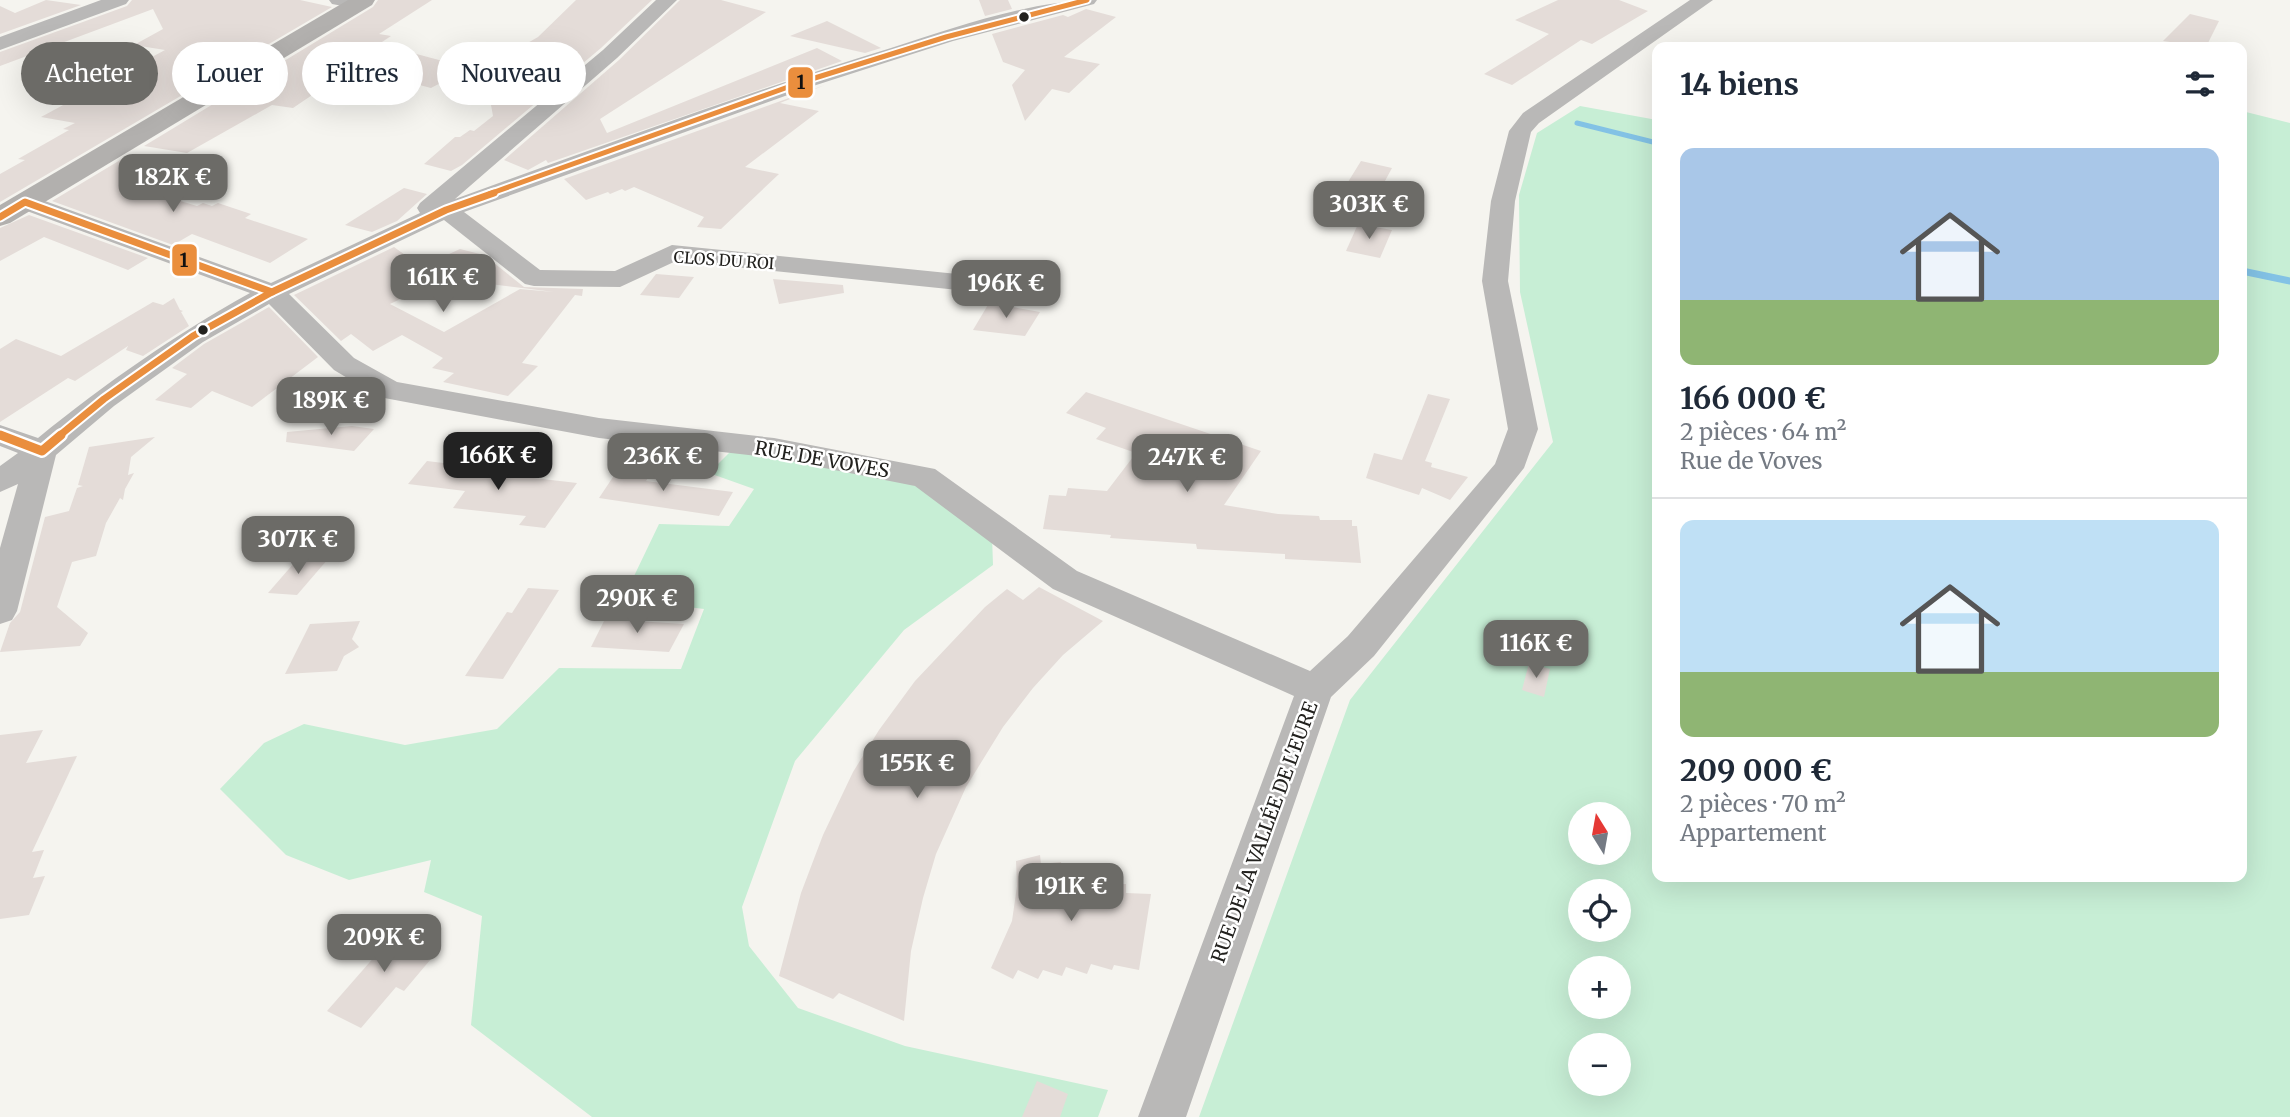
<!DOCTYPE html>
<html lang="fr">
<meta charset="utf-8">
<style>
body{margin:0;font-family:Merriweather,serif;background:#f6f6f7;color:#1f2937;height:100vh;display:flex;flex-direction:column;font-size:26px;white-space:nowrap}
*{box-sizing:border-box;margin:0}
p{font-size:23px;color:#747a83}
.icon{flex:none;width:38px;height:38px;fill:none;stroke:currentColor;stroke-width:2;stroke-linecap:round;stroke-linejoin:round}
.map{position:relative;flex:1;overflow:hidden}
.panel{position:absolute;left:1652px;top:42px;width:595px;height:840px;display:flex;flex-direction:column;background:#fff;border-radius:14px;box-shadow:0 7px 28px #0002}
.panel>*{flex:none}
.guide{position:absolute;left:21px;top:42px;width:665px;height:63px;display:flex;gap:14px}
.needle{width:46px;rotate:349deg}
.controls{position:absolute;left:1568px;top:802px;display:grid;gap:14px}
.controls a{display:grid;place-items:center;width:63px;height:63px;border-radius:50%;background:#fff;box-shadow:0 7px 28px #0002;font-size:35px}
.price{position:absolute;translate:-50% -60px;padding:0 16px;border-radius:14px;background:#6c6b67;color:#fff;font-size:23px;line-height:46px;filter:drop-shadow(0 2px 4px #0008)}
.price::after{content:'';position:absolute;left:50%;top:42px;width:21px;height:16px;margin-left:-10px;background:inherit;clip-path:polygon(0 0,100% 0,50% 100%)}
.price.current{background:#222;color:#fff}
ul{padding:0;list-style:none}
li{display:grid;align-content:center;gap:14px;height:371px;padding:0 28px}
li+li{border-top:2px solid #e0e1e3}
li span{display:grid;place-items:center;height:217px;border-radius:14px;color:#555}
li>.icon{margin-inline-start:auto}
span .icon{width:126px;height:126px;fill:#fffc;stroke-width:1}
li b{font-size:30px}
h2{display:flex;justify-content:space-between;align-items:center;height:84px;padding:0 28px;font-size:30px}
.chip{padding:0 24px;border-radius:32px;background:#fff;box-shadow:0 7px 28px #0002;font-size:24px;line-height:63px}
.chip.current{background:#6c6b67;color:#fff}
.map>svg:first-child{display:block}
</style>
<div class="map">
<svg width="2290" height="1117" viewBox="0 0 2290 1117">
<rect width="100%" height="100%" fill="#f5f4ef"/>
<!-- green -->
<g fill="#c7eed5" fill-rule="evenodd">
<path d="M1580,106L1657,120V877H2242V111L2290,123V1117H1199L1350,700L1553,442L1520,292L1519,195L1537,133ZM1580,814H1619V852H1580ZM1580,891H1619V929H1580ZM1580,968H1619V1006H1580ZM1580,1045H1619V1083H1580Z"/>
<polygon points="733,449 883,475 925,489 992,536 993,565 904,630 795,761 742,907 749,946 798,1008 905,1046 1108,1090 1098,1117 592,1117 471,1025 482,916 424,892 431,860 349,880 286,855 220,789 264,743 304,724 405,745 497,729 559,668 681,669 704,609 623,599 659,524 729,526 754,489 709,473"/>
</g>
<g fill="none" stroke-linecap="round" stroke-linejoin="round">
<!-- stream-far1 -->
<polyline stroke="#83c2e5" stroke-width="5" points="1577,123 1657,143"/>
<!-- stream -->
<polyline stroke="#83c2e5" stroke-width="7" points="2242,271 2290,281"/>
</g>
<!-- building -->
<g fill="#e4dcd8" fill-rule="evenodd">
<polygon points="46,0 81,5 0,34 0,6 15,13"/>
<polygon points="132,0 300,0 332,7 0,202 0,174 25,160 18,159 69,130 63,129 75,123 41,117 165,50 134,45 163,29 153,9 0,66 0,52 127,6"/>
<polygon points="378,0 432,0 379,34 391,36 379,44 469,68 431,88 362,70 333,86 327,85 293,108 272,105 187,153 144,146 373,7"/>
<polygon points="576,0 652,0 601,48 462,165 451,171 424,164 455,137 460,137 470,130 474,131 493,116 491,105 528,73 486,67 538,37"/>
<polygon points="680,0 721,0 766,12 600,119 607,133 817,48 842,61 548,163 546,160 528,170 504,160 619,60"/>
<polygon points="979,0 1008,0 1012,9 985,16"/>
<polygon points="1558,0 1619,0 1648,11 1592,44 1581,40 1512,85 1484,74 1549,34 1515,20"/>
<polygon points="1086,9 1116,17 1064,57 1100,64 1069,93 1052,89 1025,121 1012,85 1025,70 1003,62 992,34 1063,15 1068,17"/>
<polygon points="2190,14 2219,21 2206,47 2163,41"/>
<polygon points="827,21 881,48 865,53 790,36"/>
<polygon points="825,85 780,103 819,111 745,167 779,174 721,229 697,227 704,217 634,187 625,191 622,189 610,194 608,192 586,200 564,179"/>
<polygon points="122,159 158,172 134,187 197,206 203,203 212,206 218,203 251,214 245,218 308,239 270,263 192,234 173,245 52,201"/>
<polygon points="1361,161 1392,168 1379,192 1350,185 1352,183 1348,182"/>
<polygon points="404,188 427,194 397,221 372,232 345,225"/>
<polygon points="29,215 148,258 128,270 44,237 0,261 0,228"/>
<polygon points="1358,224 1392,230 1380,258 1346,251"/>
<path d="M394,247L408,257L414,270L460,249L484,255L524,287L583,289L582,296L575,295L522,363L538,366L508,396L443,382L454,373L432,368L443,358L402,335L373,351L351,334L341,341L294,295ZM417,275L554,292L520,289L444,332L390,304L423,288Z"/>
<polygon points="656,274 694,277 679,298 640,295"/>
<polygon points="773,279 843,285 844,293 779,304"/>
<polygon points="174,298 180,310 183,311 181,312 189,326 143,356 126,350 128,346 75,381 68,378 0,422 0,349 16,339 61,356 153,302 163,305"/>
<polygon points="989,303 1040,312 1025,336 973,330"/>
<polygon points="269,307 318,357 252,407 212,391 191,408 155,400 187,374 172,368 204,344"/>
<polygon points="1086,392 1261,451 1224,505 1278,514 1319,516 1320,520 1352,520 1352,526 1357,526 1361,563 1285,559 1285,554 1197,549 1196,544 1110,538 1111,535 1043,529 1049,495 1066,496 1068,488 1107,491 1136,453 1096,439 1106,428 1066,413"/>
<polygon points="1428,394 1450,399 1425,461 1432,463 1431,467 1468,477 1450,500 1422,488 1419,495 1366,478 1374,453 1402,460"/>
<polygon points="352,426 374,429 354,451 286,442 287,432"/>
<polygon points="155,437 131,457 128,475 134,473 125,489 123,500 120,498 106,523 96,556 72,562 57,607 88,633 80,646 0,652 10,623 20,612 45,517 69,511 77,488 83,486 78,485 89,447"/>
<polygon points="427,461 476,467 473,471 577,483 545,528 519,525 526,516 453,508 465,491 408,484"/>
<polygon points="621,465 654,468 646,481 733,492 719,516 599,498"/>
<polygon points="273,524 322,531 302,554 252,547"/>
<polygon points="301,555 328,559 297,595 268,593"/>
<polygon points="1039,587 1103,621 1063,655 1033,688 1003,727 966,787 936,854 923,898 911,951 904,1021 839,993 833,999 779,976 801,893 823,835 853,772 879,730 915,681 985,607 1007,589 1023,600"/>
<polygon points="528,588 559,590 503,679 465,676 507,612 512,613"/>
<polygon points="605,619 684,624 669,652 591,647"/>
<polygon points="360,621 352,639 359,647 344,656 337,671 285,674 310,624"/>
<polygon points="1529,663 1550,669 1544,697 1522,690"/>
<polygon points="43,730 26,763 77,756 32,852 44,850 33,878 45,876 29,915 0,919 0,735"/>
<polygon points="1040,855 1041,864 1061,862 1062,870 1082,869 1083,875 1103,875 1103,884 1126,884 1126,893 1151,894 1139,970 1114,965 1112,970 1091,964 1087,974 1066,967 1062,976 1043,970 1038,979 1018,970 1013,979 991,968 1012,921 1017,886 1016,861"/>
<polygon points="389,922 441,947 404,991 396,987 361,1028 327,1011 383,947 371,942"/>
<polygon points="1037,1081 1068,1094 1060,1117 1022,1117"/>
</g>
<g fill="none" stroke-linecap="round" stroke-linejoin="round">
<!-- minor -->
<g fill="#b9b8b7" fill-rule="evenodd">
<polygon points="101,0 129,0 126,4 0,50 0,37"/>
<polygon points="329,0 367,0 369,3 359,9 332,4"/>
<path d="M656,0H677L617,58L455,199C599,147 744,93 891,48C953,28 1032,0 1097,0L1094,4L953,41L810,87L464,212L540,270L615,271L672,245L987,277L996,279L1000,285L996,291L987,293L676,261L620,287L534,286L525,284L444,220L289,294L354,358L397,382L599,418L774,438L935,469L1077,571L1310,671L1348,636L1495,464L1508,429L1482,281L1491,201L1509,131L1523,113L1690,0H1713L1539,123L1531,132L1515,201L1508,281L1538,429L1524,468L1374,656L1331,697L1186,1117H1138L1294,696L1053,589L915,486L774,458L599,438L379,397L334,370L269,304L203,342L114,406L56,455L17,611L12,620L0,624V548L18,484L0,492V466L18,453L0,446V425L38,438C107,382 173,336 250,293L16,207L13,202L16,197L25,195L34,197L271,283L420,213L417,208L420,203L603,50Z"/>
</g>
<!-- major -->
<polygon fill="#b2b0ae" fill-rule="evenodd" points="348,0 375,0 372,5 10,223 0,226 0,205"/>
<defs>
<polyline id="bus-1-far2" points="489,194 802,82 946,37 1087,0"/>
<g id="bus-1-far1">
<polyline points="0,217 25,202 272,292"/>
<polyline points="0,435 4,436"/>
<polyline points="59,436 104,399 193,336 272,292 446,210 494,193"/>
</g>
<polyline id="bus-1" points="0,435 42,451 61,435"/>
</defs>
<!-- bus-1-far2 casing -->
<use href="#bus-1-far2" stroke="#fff" stroke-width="9"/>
<!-- bus-1-far1 casing -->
<use href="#bus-1-far1" stroke="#fff" stroke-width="11"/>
<!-- bus-1 casing -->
<use href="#bus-1" stroke="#fff" stroke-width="14"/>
<!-- bus-1-far2 -->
<use href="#bus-1-far2" stroke="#ea8e3d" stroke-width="5"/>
<!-- bus-1-far1 -->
<use href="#bus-1-far1" stroke="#ea8e3d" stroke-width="7"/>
<!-- bus-1 -->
<use href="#bus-1" stroke="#ea8e3d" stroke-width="9"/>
</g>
<!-- markers -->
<g fill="#22211e" stroke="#fff" stroke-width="2.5">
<circle cx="1024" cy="17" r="6"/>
<circle cx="203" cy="330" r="6"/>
</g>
<g text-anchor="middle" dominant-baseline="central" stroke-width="5" stroke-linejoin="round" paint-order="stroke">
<!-- far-street labels -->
<g font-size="16" fill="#22211e" stroke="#fff">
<text transform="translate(724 260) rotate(4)">CLOS DU ROI</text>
</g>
<!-- street labels -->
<g font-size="19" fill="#22211e" stroke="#fff">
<text transform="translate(822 459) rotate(10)">RUE DE VOVES</text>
<text transform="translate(1264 832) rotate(-70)">RUE DE LA VALLÉE DE L'EURE</text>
</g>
</g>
<g stroke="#fff" stroke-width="2.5">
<rect x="787" y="66" width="27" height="33" rx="7" fill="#ea8e3d"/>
<rect x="171" y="243" width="27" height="34" rx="7" fill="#ea8e3d"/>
</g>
<g font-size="19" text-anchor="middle" font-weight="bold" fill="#111">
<text x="801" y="89">1</text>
<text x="184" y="267">1</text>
</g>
</svg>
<div class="controls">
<a><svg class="needle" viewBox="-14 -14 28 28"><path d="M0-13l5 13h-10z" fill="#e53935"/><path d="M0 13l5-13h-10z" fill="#747a83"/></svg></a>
<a><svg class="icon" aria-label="locate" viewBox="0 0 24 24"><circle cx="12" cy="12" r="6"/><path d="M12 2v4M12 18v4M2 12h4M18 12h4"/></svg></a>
<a>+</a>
<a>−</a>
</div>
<b class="price" style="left:173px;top:214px">182K €</b>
<b class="price" style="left:1369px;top:241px">303K €</b>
<b class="price" style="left:443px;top:314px">161K €</b>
<b class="price" style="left:1006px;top:320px">196K €</b>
<b class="price" style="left:331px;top:437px">189K €</b>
<b class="price current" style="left:498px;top:492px">166K €</b>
<b class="price" style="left:663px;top:493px">236K €</b>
<b class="price" style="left:1187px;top:494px">247K €</b>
<b class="price" style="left:298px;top:576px">307K €</b>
<b class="price" style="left:637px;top:635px">290K €</b>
<b class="price" style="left:1536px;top:680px">116K €</b>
<b class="price" style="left:917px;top:800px">155K €</b>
<b class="price" style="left:1071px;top:923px">191K €</b>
<b class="price" style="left:384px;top:974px">209K €</b>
<div class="guide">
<a class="chip current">Acheter</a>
<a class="chip">Louer</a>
<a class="chip">Filtres</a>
<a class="chip">Nouveau</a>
</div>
<section class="panel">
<h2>14 biens<svg class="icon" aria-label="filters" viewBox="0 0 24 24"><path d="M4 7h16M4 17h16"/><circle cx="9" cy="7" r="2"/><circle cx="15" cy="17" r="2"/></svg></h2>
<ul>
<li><span style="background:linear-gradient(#a9c7e8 70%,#8fb573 0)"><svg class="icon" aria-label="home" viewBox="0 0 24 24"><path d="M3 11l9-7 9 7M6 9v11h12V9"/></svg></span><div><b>166 000 €</b><p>2 pièces · 64 m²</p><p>Rue de Voves</p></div></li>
<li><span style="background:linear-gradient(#bfe0f5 70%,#8fb573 0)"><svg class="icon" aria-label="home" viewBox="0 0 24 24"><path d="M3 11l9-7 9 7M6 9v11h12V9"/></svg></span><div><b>209 000 €</b><p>2 pièces · 70 m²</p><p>Appartement</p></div></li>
</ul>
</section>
</div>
